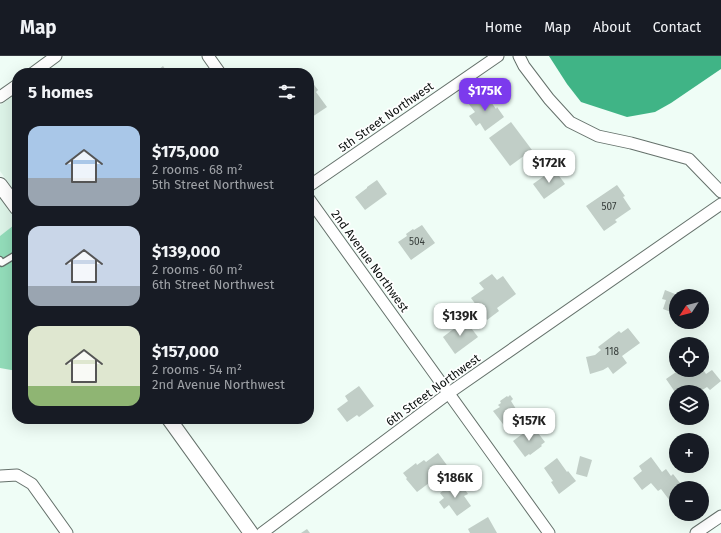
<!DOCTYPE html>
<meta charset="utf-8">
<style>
body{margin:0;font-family:"Fira Sans",sans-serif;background:#20242c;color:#f1f3f6;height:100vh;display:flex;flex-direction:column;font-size:15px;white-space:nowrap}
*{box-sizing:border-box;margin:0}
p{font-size:13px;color:#9ea1a6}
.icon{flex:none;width:22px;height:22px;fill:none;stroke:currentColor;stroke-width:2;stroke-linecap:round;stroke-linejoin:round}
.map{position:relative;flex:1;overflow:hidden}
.panel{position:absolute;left:12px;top:12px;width:302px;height:356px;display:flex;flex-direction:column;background:#171b24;border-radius:16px;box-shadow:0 4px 16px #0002}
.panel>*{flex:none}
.needle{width:26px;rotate:234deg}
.fabs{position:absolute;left:669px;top:233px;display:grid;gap:8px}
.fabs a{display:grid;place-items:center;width:40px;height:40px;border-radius:50%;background:#171b24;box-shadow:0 4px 16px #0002;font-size:20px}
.price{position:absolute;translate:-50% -34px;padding:0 9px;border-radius:8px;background:#fff;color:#222;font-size:13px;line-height:26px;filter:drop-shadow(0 1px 2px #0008)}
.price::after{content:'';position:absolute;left:50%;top:24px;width:12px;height:9px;margin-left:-6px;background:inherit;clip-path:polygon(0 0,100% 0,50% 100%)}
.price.current{background:#7c3aed;color:#fff}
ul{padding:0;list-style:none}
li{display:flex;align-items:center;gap:12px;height:100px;padding:0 16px}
li span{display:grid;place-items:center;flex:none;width:112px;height:80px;border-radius:12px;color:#555}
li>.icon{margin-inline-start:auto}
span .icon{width:48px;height:48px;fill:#fffc;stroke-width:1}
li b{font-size:17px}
h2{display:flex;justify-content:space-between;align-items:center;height:48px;padding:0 16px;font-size:17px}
header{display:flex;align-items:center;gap:24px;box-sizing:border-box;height:56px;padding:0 20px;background:#171b24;border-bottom:1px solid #363941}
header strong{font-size:19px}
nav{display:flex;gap:22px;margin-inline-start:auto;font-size:14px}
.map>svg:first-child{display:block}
</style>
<header>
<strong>Map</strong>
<nav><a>Home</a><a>Map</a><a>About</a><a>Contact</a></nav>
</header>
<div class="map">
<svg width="721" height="477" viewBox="0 0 721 477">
<rect width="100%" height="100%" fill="#effdf6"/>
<!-- built -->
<g fill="#ddf4e8">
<polygon points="17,37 17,139 0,115 0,49"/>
<polygon points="0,142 17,165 17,173 14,169 0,180"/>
</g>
<!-- green -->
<polygon fill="#93ddba" points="14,169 17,173 17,315 0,312 0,180"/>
<!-- water -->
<polygon fill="#40b486" points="549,0 721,0 721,13 671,47 655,56 627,61 581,46 567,28"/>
<!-- building -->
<g fill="#c1cec7">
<polygon points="163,10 168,17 154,17"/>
<polygon points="309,22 318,34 316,36 327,51 312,61 309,58"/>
<polygon points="484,36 496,53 497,51 504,61 485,75 480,67 476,70 469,60 475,56 468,47"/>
<polygon points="511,66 532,94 510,110 489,82"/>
<polygon points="554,113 565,128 544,143 533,128"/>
<polygon points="377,124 387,138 365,154 355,141 367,132 367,131"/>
<polygon points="617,129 625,140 623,141 631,153 615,164 617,166 604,175 586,150"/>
<polygon points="422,169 435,187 411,204 398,186 407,180 406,178 413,173 414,174"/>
<polygon points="492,218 497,224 503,220 516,238 497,252 499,255 487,264 471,242 484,233 479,227"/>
<polygon points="665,234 680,240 681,237 685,238 684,240 676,240 676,258 663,253 666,244 662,243"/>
<polygon points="465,264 478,281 455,298 443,281"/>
<polygon points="628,272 640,287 622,300 627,307 613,318 608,311 603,314 590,318 586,301 595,299 601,294 598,291 619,275 621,277"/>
<polygon points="702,312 706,318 712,314 721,325 710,334 707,331 699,336 675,336 666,323 679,314 702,314"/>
<polygon points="359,330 374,350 359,361 357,359 347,366 337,353 348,345 345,340"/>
<polygon points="510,339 513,343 511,345 521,361 506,372 493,355 500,351 498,349 501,347 500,345 507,340 508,341"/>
<polygon points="534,372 545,386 541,389 542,390 530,399 529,398 525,401 513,385 529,373 530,374"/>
<polygon points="438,397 449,412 417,436 406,423 407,422 403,417 416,407 417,409 424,404 426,406"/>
<polygon points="580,400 592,404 587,421 576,418"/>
<polygon points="651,401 662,416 666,413 671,420 673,418 684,432 676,432 676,446 673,449 661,433 658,435 651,427 642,434 633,422 642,415 639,410"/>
<polygon points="557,402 567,416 568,415 576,425 559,438 551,426 553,425 544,412"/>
<polygon points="455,426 460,433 463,431 468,438 464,440 471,450 457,460 449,449 444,453 439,446 444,442 440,437"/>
<polygon points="488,461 497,477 470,477 468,473"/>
<polygon points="307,473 310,477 301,477"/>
</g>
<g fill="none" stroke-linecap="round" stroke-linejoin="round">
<defs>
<polyline id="service" points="0,204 2,207 17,198"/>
<g id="minor">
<polyline points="208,0 220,17"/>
<polyline points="519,0 524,10 549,43 570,66 598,80 631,87 689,103 721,136"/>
<polyline points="33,17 56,0"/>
<polyline points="0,41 17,29"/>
<polyline points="309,130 498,0"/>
<polyline points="309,143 549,477"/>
<polyline points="0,420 17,419 32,428 67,477"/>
<polyline points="262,477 449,337 721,148"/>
<polyline points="696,477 721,460"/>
</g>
<g id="tertiary">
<polyline points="0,129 17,152"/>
<polyline points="169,363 251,477"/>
</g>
</defs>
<!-- service casing -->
<use href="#service" stroke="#65716b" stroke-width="8"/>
<!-- minor casing -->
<use href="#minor" stroke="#65716b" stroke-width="13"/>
<!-- tertiary casing -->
<use href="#tertiary" stroke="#65716b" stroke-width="16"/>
<!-- service -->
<use href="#service" stroke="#fff" stroke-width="5.5"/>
<!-- minor -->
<use href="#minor" stroke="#fff" stroke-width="11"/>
<!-- tertiary -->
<use href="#tertiary" stroke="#fff" stroke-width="14"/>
</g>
<g text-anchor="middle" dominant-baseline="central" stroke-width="3.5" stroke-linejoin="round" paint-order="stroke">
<!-- number labels -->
<g font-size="10" fill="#383f3c">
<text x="609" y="151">507</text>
<text x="417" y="186">504</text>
<text x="612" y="296">118</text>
</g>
<!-- street labels -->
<g font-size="12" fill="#0a0f0d" stroke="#fff">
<text transform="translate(386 61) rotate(-35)">5th Street Northwest</text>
<text transform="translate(370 205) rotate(54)">2nd Avenue Northwest</text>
<text transform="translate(433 334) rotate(-36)">6th Street Northwest</text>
</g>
</g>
</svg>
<div class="fabs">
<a><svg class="needle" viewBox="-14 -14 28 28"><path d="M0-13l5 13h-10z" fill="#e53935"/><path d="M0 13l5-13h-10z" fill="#9ea1a6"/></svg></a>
<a><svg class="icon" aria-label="locate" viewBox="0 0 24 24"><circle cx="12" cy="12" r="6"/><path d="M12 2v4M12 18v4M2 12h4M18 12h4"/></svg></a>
<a><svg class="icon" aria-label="layers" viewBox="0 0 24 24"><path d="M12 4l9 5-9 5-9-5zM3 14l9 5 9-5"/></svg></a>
<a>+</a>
<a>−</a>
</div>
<b class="price current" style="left:485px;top:56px">$175K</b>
<b class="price" style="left:549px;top:128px">$172K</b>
<b class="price" style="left:460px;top:281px">$139K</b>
<b class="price" style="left:529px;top:386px">$157K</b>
<b class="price" style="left:455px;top:443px">$186K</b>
<section class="panel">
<h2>5 homes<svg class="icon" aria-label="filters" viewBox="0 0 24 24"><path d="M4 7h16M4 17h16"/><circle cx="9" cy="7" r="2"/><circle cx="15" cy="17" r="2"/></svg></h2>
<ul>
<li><span style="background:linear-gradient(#a9c7e8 65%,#9aa5b1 0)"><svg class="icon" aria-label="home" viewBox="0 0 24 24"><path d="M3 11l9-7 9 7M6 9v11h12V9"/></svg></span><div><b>$175,000</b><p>2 rooms · 68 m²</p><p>5th Street Northwest</p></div></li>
<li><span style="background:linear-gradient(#c9d6e8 75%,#9aa5b1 0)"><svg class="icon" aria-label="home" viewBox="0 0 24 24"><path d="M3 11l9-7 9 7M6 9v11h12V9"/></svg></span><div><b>$139,000</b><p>2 rooms · 60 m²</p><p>6th Street Northwest</p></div></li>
<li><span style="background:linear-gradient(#dfe7d0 75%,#8fb573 0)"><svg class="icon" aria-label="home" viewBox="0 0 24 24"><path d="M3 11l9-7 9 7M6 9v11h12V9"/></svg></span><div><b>$157,000</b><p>2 rooms · 54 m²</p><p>2nd Avenue Northwest</p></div></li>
</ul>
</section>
</div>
